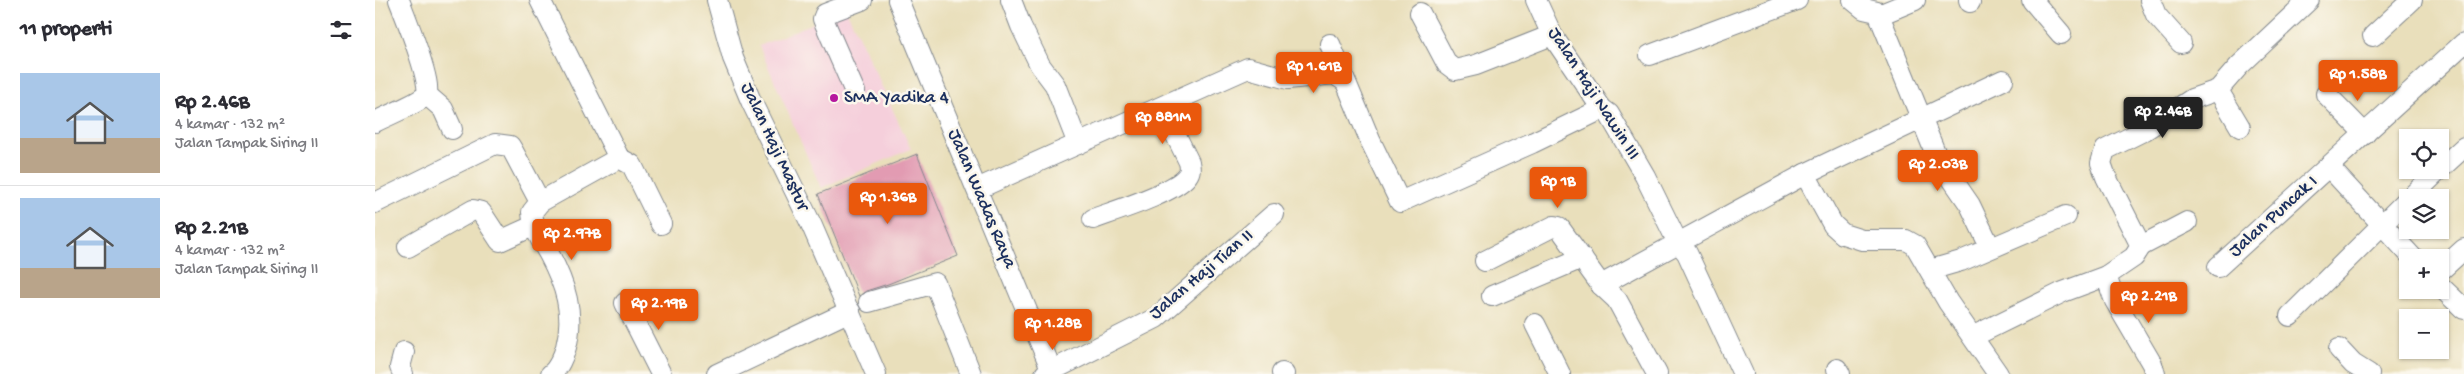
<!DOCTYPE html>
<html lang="id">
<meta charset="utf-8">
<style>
body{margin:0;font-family:"Gochi Hand",sans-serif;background:#f2f2f3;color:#2b2b33;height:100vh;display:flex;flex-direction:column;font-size:19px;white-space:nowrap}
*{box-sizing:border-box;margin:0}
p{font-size:16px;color:#7c7c81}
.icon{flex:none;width:28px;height:28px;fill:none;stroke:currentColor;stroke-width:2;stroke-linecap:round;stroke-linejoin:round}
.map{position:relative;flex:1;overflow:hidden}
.side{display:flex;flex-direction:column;background:#fff;width:375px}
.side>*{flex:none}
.fabs{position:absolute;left:2024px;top:129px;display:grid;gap:10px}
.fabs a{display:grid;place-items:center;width:50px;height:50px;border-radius:0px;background:#fff;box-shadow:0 1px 4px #0004;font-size:25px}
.price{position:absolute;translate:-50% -42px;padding:0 11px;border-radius:5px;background:#ea580c;color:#fff;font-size:16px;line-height:32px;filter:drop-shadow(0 1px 2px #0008)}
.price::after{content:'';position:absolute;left:50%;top:30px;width:15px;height:11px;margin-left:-8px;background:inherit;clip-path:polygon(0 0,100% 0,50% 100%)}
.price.on{background:#222;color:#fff}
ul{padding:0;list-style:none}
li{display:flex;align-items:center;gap:15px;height:125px;padding:0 20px}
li+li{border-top:1px solid #e1e1e2}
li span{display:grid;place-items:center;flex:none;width:140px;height:100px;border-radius:0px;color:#555}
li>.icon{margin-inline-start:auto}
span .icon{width:60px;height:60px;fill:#fffc;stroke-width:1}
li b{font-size:21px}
h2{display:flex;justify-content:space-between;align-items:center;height:60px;padding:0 20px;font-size:21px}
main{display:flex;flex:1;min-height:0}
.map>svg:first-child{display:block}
</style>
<main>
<section class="side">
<h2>11 properti<svg class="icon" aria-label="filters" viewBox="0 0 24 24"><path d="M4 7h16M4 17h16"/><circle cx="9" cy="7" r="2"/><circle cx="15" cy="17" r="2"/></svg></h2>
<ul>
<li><span style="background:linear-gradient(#a9c7e8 65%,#b9a48a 0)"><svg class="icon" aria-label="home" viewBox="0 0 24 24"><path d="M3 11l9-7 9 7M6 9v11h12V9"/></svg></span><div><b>Rp 2.46B</b><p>4 kamar · 132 m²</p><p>Jalan Tampak Siring II</p></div></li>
<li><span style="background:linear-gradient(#a9c7e8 70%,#b9a48a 0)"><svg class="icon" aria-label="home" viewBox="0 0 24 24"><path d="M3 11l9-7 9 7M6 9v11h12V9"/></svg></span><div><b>Rp 2.21B</b><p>4 kamar · 132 m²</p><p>Jalan Tampak Siring II</p></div></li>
</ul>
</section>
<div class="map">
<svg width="2089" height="374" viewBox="0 0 2089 374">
<rect width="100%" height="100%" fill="#fbf7ec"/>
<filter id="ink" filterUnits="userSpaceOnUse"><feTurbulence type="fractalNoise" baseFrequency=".02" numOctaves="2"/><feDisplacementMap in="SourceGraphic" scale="10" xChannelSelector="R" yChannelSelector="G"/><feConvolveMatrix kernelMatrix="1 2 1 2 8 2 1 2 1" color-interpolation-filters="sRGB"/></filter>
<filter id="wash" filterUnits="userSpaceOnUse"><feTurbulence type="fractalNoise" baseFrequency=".0096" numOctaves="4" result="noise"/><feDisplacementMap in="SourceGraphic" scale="20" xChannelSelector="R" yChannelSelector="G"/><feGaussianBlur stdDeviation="1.12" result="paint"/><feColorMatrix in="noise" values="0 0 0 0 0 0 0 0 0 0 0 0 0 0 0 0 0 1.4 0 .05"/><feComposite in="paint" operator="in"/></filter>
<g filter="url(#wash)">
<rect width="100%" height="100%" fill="#e9dfbb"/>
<!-- built -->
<polygon fill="#f5cfdb" points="471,9 536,149 446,188 384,46"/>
<g id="blocks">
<!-- building -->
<polygon fill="#e29bb2" points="542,154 583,256 513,284 491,291 484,296 443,194"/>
</g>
</g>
<g filter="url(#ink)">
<use href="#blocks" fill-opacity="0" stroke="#82878c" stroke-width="1"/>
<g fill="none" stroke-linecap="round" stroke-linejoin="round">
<defs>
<g id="minor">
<polyline points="165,0 244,158 257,165 286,224"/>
<polyline points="342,0 358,58 376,101 437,226 501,374"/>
<polyline points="523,0 677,371"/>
<polyline points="636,0 646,26 665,65 680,85 703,144"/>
<polyline points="1161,0 1177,35 1227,109 1234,114 1270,176 1302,241 1312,253 1368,374"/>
<polyline points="1478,0 1489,9 1502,12 1504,15 1562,157 1595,205 1615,247"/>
<polyline points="1594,0 1595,2"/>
<polyline points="1657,0 1686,34"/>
<polyline points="1775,0 1781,15 1806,43"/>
<polyline points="1045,13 1072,64 1080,70 1101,65 1177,35"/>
<polyline points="1504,15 1540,0"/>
<polyline points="1998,36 2037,0"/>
<polyline points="955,44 995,140 1025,202 1157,143 1227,109"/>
<polyline points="1275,55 1422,0"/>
<polyline points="1843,90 1865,127"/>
<polyline points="480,92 448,19 450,14 455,12 487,0"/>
<polyline points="1951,94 1990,134"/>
<polyline points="52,95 68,109 77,129"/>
<path d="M0,122C11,116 44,103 51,95C59,87 29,13 24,0"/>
<polyline points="1954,167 2038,258"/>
<polyline points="2065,169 2089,147"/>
<polyline points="1430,174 1458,225 1468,234 1487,240 1531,240 1540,245 1573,302 1623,374"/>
<polyline points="602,189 873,68 913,79 959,74 970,81"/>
<polyline points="2035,198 2064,170"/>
<polyline points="0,203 120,144 135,146 138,151 165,202"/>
<path d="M718,219C740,211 799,193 812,176C816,171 815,167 814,162L787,107"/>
<polyline points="1766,246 1812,222"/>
<polyline points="33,247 98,210 106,212 125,241 158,226"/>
<polyline points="1110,261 1179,226 1184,227 1226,285 1242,300 1282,374"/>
<polyline points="1843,267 2089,43"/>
<polyline points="1555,270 1586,261 1691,216"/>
<polyline points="2065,271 2089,249"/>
<polyline points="1731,276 1740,301 1777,364 1780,374"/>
<polyline points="1226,285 1430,174 1628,80"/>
<polyline points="2065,286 2089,309"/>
<polyline points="1117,296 1207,258"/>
<polyline points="494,302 560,283 596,374"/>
<polyline points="250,303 286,374"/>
<polyline points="1915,316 2032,200"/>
<polyline points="1160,324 1185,374"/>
<polyline points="1599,336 1688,292 1731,276 1759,257 1766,246 1731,177 1726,163 1730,150 1770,130 1817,99 1843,90 1864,66 1934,0"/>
<polyline points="1964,349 1978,364 1994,374"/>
<polyline points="1462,369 1465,374"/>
<polyline points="907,373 909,374"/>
<polyline points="28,374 25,367 29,352"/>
<path d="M176,374C183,369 189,355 191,347C200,313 190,284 174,254C166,240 158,228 157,212L165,202L244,158"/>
<polyline points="342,374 475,311"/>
<polyline points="670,374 781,318 899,214"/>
</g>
</defs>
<!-- minor casing -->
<use href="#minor" stroke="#82878c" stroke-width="22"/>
<!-- minor -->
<use href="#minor" stroke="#fff" stroke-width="20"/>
</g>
</g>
<!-- markers -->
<circle fill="#b5179e" stroke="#fbf7ec" stroke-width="2" cx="459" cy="98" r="5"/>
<g text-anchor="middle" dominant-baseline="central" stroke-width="5" stroke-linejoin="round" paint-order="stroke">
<!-- street labels -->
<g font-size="19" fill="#1b2f5e" stroke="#fbf7ec">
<text transform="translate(1218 94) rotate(57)">Jalan Haji Nawin III</text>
<text transform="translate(399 147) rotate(65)">Jalan Haji Mastur</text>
<text transform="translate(606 199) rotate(67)">Jalan Wadas Raya</text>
<text transform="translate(1899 217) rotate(-42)">Jalan Puncak I</text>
<text transform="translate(827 275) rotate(-40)">Jalan Haji Tian II</text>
</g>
<!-- poi labels -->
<g font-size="19" fill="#1b2f5e" stroke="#fbf7ec" text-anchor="start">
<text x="469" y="98">SMA Yadika 4</text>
</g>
</g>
</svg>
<div class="fabs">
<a><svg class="icon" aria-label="locate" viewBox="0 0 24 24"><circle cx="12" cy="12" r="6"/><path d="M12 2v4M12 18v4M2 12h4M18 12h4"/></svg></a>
<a><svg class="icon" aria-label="layers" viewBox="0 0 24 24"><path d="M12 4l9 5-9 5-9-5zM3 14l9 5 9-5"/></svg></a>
<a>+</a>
<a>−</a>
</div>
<b class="price" style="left:939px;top:94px">Rp 1.61B</b>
<b class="price" style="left:1983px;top:102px">Rp 1.58B</b>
<b class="price on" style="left:1788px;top:139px">Rp 2.46B</b>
<b class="price" style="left:788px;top:145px">Rp 881M</b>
<b class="price" style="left:1563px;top:192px">Rp 2.03B</b>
<b class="price" style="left:1183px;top:209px">Rp 1B</b>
<b class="price" style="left:513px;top:225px">Rp 1.36B</b>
<b class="price" style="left:197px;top:261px">Rp 2.97B</b>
<b class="price" style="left:1774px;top:324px">Rp 2.21B</b>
<b class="price" style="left:284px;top:331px">Rp 2.19B</b>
<b class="price" style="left:678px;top:351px">Rp 1.28B</b>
</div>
</main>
